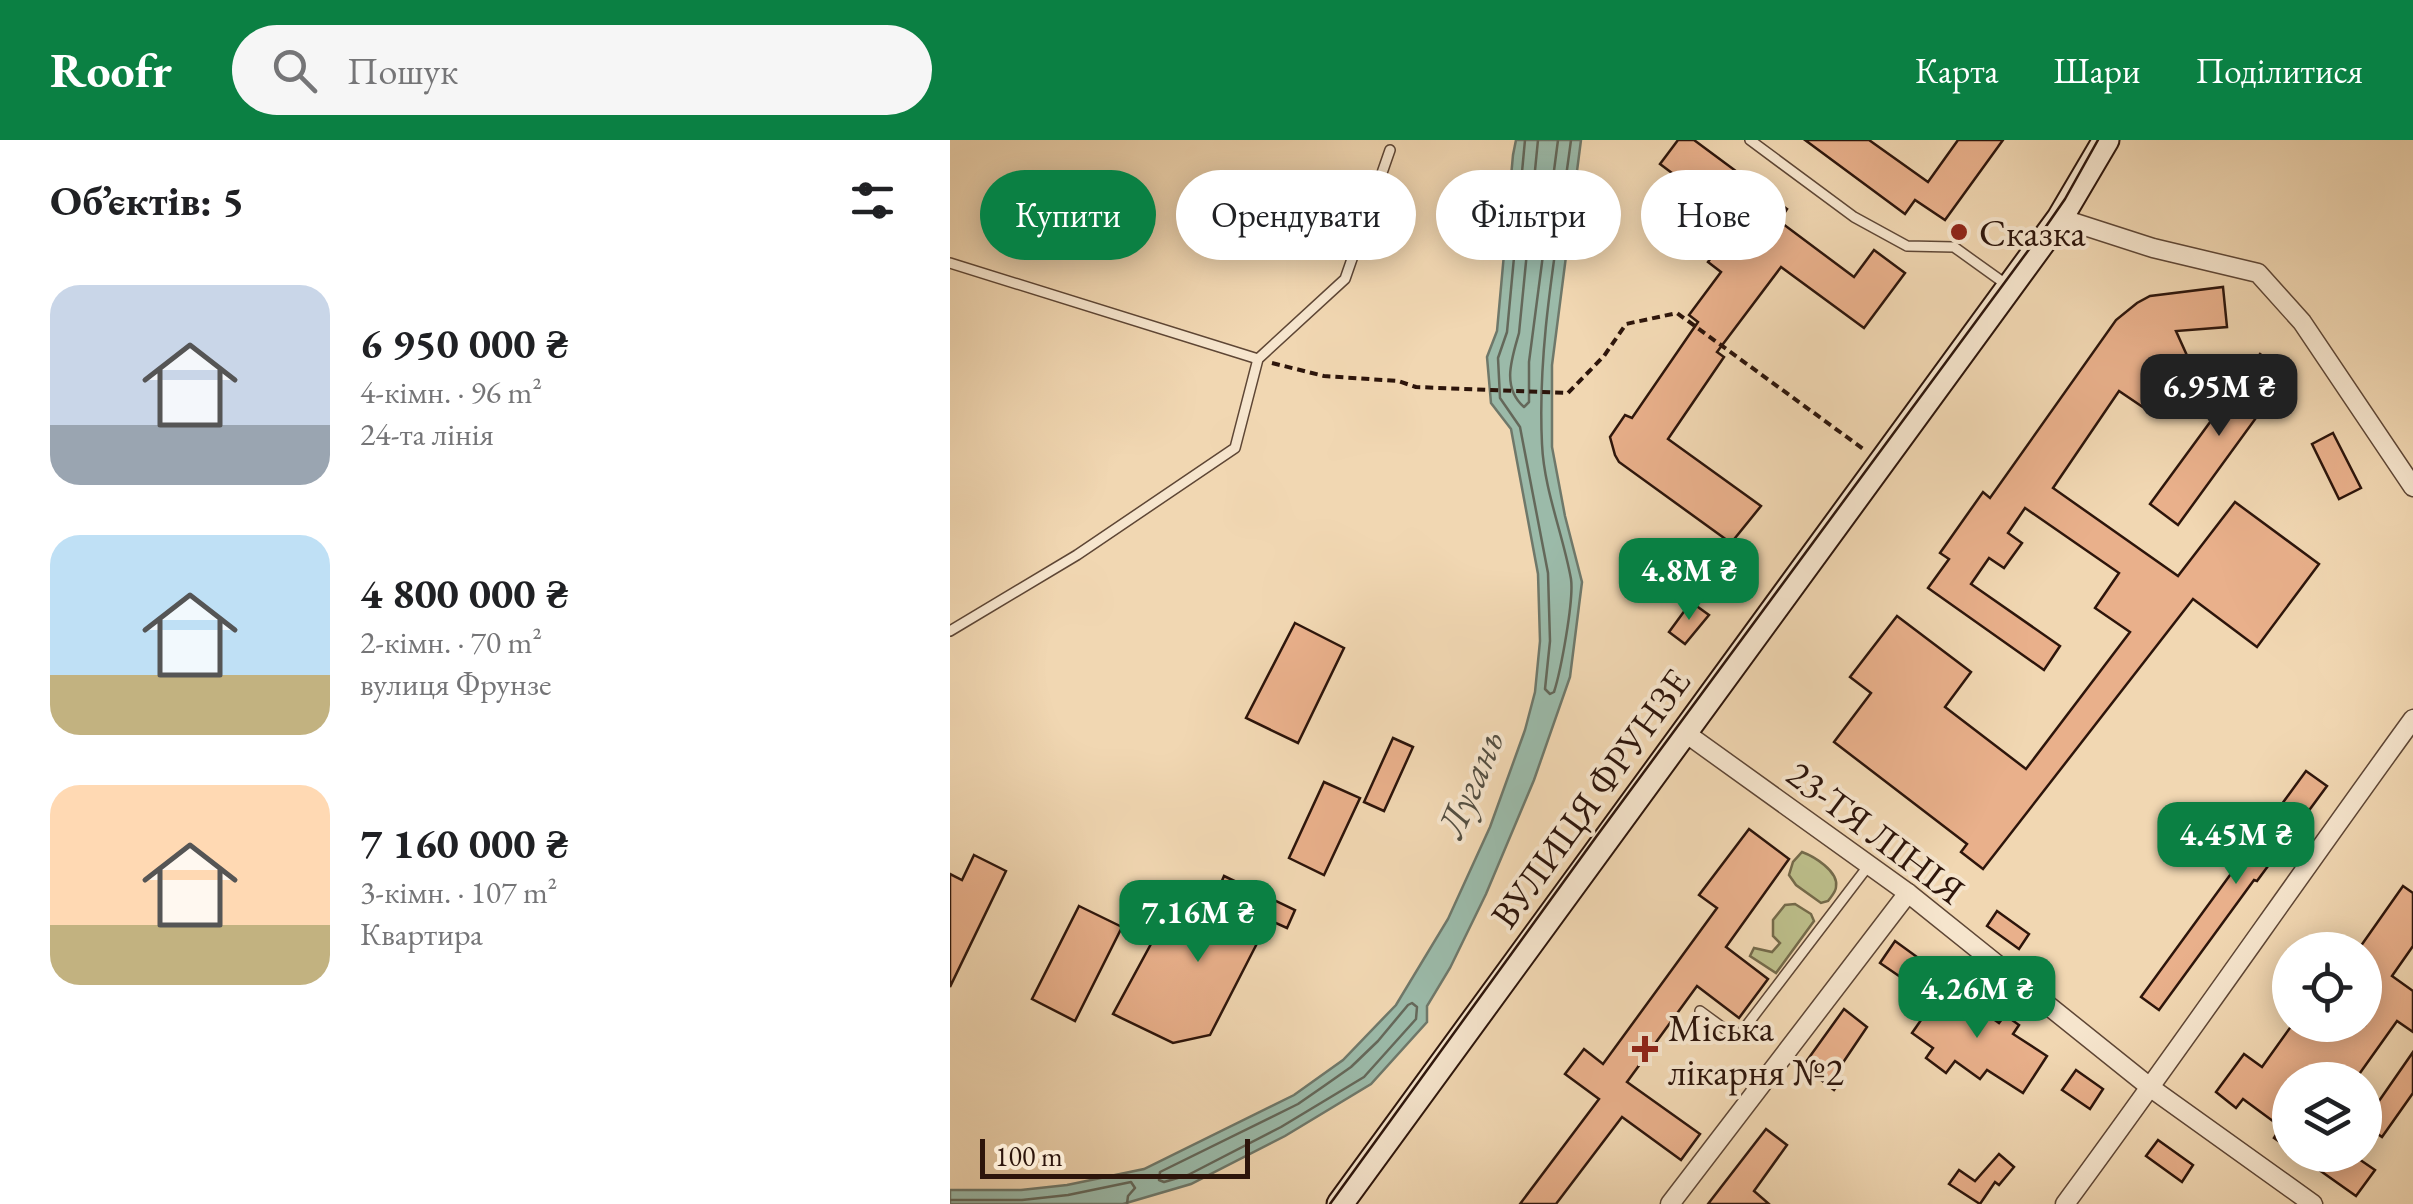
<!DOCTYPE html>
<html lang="uk">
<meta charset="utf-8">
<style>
body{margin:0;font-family:"EB Garamond",serif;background:#f6f6f6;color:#202124;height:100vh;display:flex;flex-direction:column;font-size:38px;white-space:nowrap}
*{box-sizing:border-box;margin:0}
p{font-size:32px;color:#757577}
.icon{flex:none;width:55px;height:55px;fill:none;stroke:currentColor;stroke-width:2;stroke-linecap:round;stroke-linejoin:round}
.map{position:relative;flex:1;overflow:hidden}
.sheet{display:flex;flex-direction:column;background:#fff;width:950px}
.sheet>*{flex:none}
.hud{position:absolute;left:30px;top:30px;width:950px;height:90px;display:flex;gap:20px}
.tools{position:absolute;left:1322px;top:792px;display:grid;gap:20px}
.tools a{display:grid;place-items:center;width:110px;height:110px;border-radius:50%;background:#fff;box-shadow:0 5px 25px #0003;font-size:50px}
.scale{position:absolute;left:30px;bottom:25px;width:270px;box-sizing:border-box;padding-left:10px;border:5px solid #2d150b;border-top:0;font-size:28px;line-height:35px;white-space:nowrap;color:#2d150b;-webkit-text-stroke:8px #f6e5cd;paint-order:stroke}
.price{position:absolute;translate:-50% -85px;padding:0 22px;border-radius:20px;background:#0b8043;color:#fff;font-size:32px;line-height:65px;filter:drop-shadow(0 2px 5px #0008)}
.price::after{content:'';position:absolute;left:50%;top:60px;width:30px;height:22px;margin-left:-15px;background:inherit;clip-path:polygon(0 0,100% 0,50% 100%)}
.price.current{background:#222;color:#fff}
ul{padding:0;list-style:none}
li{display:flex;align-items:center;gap:30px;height:250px;padding:0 50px}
li span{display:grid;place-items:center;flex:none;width:280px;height:200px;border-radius:30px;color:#555}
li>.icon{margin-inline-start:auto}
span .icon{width:120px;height:120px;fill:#fffc;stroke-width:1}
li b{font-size:42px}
h2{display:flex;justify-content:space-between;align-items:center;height:120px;padding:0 50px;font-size:42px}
.pill{padding:0 35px;border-radius:45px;background:#fff;box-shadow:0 5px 25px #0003;font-size:35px;line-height:90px}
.pill.current{background:#0b8043;color:#fff}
header{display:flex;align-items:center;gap:60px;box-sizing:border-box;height:140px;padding:0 50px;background:#0b8043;color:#fff}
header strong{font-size:48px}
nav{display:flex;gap:55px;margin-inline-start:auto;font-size:35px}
.search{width:700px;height:90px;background:#f6f6f6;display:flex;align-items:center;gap:25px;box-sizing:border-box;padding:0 35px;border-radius:55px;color:#757577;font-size:38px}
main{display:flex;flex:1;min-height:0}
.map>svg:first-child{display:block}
</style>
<header>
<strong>Roofr</strong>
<div class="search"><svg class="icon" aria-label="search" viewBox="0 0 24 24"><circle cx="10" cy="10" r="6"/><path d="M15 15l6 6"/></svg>Пошук</div>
<nav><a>Карта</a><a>Шари</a><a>Поділитися</a></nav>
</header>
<main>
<section class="sheet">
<h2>Об’єктів: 5<svg class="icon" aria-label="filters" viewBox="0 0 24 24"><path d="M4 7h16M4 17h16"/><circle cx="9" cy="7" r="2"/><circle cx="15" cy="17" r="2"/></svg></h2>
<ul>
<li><span style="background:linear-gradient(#c9d6e8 70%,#9aa5b1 0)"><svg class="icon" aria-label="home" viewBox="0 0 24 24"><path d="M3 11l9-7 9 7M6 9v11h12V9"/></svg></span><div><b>6 950 000 ₴</b><p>4-кімн. · 96 m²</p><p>24-та лінія</p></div></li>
<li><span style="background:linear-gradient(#bfe0f5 70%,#c2b280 0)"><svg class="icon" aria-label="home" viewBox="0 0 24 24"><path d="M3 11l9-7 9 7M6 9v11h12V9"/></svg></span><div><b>4 800 000 ₴</b><p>2-кімн. · 70 m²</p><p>вулиця Фрунзе</p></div></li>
<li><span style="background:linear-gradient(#ffd9b3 70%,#c2b280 0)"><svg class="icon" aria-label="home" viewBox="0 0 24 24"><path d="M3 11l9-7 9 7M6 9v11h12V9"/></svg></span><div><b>7 160 000 ₴</b><p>3-кімн. · 107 m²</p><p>Квартира</p></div></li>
</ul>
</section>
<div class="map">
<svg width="1463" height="1064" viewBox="0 0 1463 1064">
<rect width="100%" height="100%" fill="#f1d7b2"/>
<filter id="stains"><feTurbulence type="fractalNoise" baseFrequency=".002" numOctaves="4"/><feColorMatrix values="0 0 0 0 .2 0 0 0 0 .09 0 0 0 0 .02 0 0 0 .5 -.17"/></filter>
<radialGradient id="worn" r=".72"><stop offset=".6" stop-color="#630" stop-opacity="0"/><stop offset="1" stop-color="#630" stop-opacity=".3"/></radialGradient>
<!-- green -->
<g fill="#bcbe8a" stroke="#746a4a" stroke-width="2.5">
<path d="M852,712C863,716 889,731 886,747C886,752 880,758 878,761L871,763L846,745L839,735L843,722Z"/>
<polygon points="845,764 861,774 864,781 826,833 800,816 804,808 822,812 830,803 823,796 823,780 835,765"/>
</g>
<!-- water -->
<polygon fill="#9bbaa9" stroke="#6f786a" stroke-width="2.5" points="566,0 631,0 602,225 602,307 615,376 632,442 620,537 584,640 536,754 500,828 477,866 477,882 421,944 335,996 241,1044 173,1064 0,1064 0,1050 71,1050 117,1045 194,1029 344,955 393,920 446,865 498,779 540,687 575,590 585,552 590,501 588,434 561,289 541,263 537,217 547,191 563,15"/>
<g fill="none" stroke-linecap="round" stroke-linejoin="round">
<!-- shore -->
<g stroke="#64685a" stroke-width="2.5">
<path d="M575,0L557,192L548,218L550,258L570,287L598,433L600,501L595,549L600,554L604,552C611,530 624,460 621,439C613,394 594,350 592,304C587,203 608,101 621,0"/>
<path d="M588,0L569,193C562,218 551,247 574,267L579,262V222L608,0"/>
<polygon points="462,863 467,867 466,879 414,937 331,987 238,1035 214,1042 209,1040 210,1032 348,964 374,946 401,927 428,901 458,865"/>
<polyline points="0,1060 72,1060 118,1055 181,1042 185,1048 178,1056 177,1064"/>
</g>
</g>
<!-- building -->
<g fill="#e9b08b" stroke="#2d150b" stroke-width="2.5">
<polygon points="728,0 744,0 837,69 829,81 904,137 924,110 955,133 914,188 831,127 767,212 774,217 718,299 811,366 781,403 669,322 665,315 660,297 675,275 682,278 748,182 739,175 771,132 758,122 787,82 710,24"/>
<polygon points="855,0 919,0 978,42 1008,0 1053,0 995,80 965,60 955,74"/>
<polygon points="1273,147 1277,187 1226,191 1244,231 1213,264 1206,276 1169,251 1103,348 1228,436 1285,362 1369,424 1307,507 1243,459 1033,729 1011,712 1017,704 884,602 921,553 900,537 947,476 1021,532 995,567 1076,629 1180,492 1145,468 1169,433 1075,368 1058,393 1072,403 1054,428 1039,418 1021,444 1110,506 1094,530 978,448 999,419 990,413 1033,352 1040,358 1166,180 1187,163 1200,156"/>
<polygon points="1310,214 1338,234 1228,385 1200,364"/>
<polygon points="1383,293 1411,348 1389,359 1362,304"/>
<polygon points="741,462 759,475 735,504 719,492"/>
<polygon points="345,483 394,508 348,603 296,578"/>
<polygon points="443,598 463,607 434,671 414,662"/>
<polygon points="1356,631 1377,646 1307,741 1304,740 1209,870 1191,857"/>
<polygon points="374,642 410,658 374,735 339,718"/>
<polygon points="799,689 839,719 776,807 818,839 789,878 747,846 677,942 750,994 731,1020 672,977 606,1064 570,1064 649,959 615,934 634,909 653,924 767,768 749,755"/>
<polygon points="24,715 56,731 0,847 0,734 12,740"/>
<polygon points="274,736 345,770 337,788 319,780 260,895 223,903 163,874 220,769 256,789 272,758 266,755"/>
<polygon points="1453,746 1463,753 1463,806 1442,836 1463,851 1463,892 1447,881 1405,940 1340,940 1340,1009 1324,998 1331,987 1293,959 1286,968 1266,952 1294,914 1312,927 1342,885 1415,885 1415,810 1408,810"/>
<polygon points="129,766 172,787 125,881 82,859"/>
<polygon points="1047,771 1079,794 1069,809 1037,786"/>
<polygon points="945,801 967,817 952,838 930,823"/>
<polygon points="999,840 1011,849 1008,854 1049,883 1055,875 1069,885 1063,894 1097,916 1073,953 1037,930 1030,939 1005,921 996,933 976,918 983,908 962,893"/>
<polygon points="894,869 917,887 886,933 893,938 884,950 853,926"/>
<polygon points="1463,912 1463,953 1432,997 1415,985 1415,951 1429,961"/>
<polygon points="1126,930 1153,949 1140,969 1112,950"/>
<polygon points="816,989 837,1005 804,1051 819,1064 758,1064"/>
<polygon points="1208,1000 1243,1025 1232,1042 1196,1016"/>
<polygon points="1049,1014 1064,1027 1049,1045 1045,1042 1030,1064 999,1044 1009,1030 1025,1041"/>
<polygon points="1348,1015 1403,1015 1425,1030 1406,1056"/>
</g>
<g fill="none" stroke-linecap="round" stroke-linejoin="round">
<defs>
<g id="lane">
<polyline points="800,0 904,77 957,106 1004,107 1057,145"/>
<polyline points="0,123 308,219"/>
<polyline points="0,491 127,415 285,308 308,219 395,139 440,10"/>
<polyline points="750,871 787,898 919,725"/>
</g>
<g id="street">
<polyline points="1110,78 1203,108 1308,133 1352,182 1463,347"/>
<polyline points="734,592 958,753 1201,948 1363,1064"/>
<polyline points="720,1064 958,753"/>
<path d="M1115,1064C1233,904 1346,740 1463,579"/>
</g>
<polyline id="secondary" points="390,1064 1110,78 1156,0"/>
</defs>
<!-- lane casing -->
<use href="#lane" stroke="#5e4635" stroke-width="12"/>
<!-- street casing -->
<use href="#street" stroke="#5e4635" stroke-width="21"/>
<!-- secondary casing -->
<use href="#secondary" stroke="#2d150b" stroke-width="29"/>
<!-- path -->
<polyline stroke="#2d150b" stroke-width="4" stroke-dasharray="8 5" stroke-linecap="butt" points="322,223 374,236 448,241 466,247 618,253 654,216 676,184 727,173 916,311"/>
<!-- lane -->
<use href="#lane" stroke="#f6e5cd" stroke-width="9"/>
<!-- street -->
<use href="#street" stroke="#f6e5cd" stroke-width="18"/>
<!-- secondary -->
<use href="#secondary" stroke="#f6e5cd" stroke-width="25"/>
<!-- tram -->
<polyline stroke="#2d150b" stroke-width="2.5" points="380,1064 646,697 1097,85 1115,59 1148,0"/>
</g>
<!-- markers -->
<g fill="#8f2418" stroke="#f6e5cd" stroke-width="4">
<circle cx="1009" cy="92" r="10"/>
<path d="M690 894h10v10h10v10h-10v10h-10v-10h-10v-10h10z"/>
</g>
<g text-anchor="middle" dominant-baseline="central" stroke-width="8" stroke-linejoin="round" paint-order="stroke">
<!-- poi labels -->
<g font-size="38" fill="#2d150b" stroke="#f6e5cd" text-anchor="start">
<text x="1029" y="92">Сказка</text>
<text x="718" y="887">Міська<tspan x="718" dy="44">лікарня №2</tspan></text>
</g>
<!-- street labels -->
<g font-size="38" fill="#2d150b" stroke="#f6e5cd">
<text transform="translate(640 658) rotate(-54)">ВУЛИЦЯ ФРУНЗЕ</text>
<text transform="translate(926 692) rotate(37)">23-ТЯ ЛІНІЯ</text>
</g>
<!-- water labels -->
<g font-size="40" font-style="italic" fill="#544f42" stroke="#f6e5cd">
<text transform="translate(520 643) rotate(-67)">Лугань</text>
</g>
</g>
<rect width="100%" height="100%" filter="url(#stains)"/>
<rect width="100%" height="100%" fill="url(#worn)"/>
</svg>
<div class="tools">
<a><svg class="icon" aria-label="locate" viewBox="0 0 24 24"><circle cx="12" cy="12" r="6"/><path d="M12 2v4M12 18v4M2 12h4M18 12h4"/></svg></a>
<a><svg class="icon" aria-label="layers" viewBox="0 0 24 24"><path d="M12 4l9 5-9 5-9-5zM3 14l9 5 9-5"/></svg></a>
</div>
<div class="scale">100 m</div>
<b class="price current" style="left:1269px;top:299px">6.95M ₴</b>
<b class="price" style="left:739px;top:483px">4.8M ₴</b>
<b class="price" style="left:1286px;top:747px">4.45M ₴</b>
<b class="price" style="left:248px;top:825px">7.16M ₴</b>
<b class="price" style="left:1027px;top:901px">4.26M ₴</b>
<div class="hud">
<a class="pill current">Купити</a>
<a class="pill">Орендувати</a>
<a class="pill">Фільтри</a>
<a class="pill">Нове</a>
</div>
</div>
</main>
